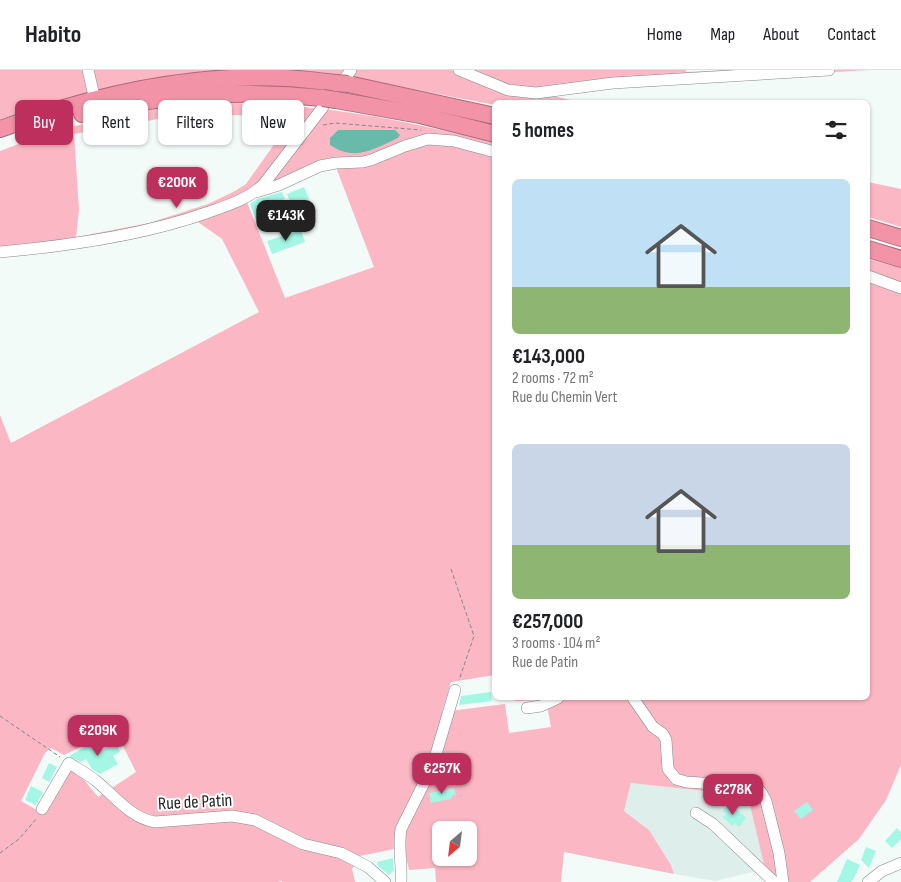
<!DOCTYPE html>
<meta charset="utf-8">
<style>
body{margin:0;font-family:"Sofia Sans Condensed",sans-serif;background:#f2f2f2;color:#202124;height:100vh;display:flex;flex-direction:column;font-size:19px;white-space:nowrap}
*{box-sizing:border-box;margin:0}
p{font-size:16px;color:#757577}
.icon{flex:none;width:28px;height:28px;fill:none;stroke:currentColor;stroke-width:2;stroke-linecap:round;stroke-linejoin:round}
.map{position:relative;flex:1;overflow:hidden}
.panel{position:absolute;left:492px;top:30px;width:378px;height:600px;display:flex;flex-direction:column;background:#fff;border-radius:8px;box-shadow:0 1px 4px #0004}
.panel>*{flex:none}
.top-card{position:absolute;left:15px;top:30px;width:402px;height:45px;display:flex;gap:10px}
.needle{width:32px;rotate:208deg}
.fabs{position:absolute;left:432px;top:751px;display:grid;gap:10px}
.fabs a{display:grid;place-items:center;width:45px;height:45px;border-radius:8px;background:#fff;box-shadow:0 1px 4px #0004;font-size:25px}
.price{position:absolute;translate:-50% -42px;padding:0 11px;border-radius:10px;background:#bd2f5d;color:#fff;font-size:16px;line-height:32px;filter:drop-shadow(0 1px 2px #0008)}
.price::after{content:'';position:absolute;left:50%;top:30px;width:15px;height:11px;margin-left:-8px;background:inherit;clip-path:polygon(0 0,100% 0,50% 100%)}
.price.on{background:#222;color:#fff}
ul{padding:0;list-style:none}
li{display:grid;align-content:center;gap:10px;height:265px;padding:0 20px}
li span{display:grid;place-items:center;height:155px;border-radius:8px;color:#555}
li>.icon{margin-inline-start:auto}
span .icon{width:90px;height:90px;fill:#fffc;stroke-width:1}
li b{font-size:21px}
h2{display:flex;justify-content:space-between;align-items:center;height:60px;padding:0 20px;font-size:21px}
.tag{padding:0 18px;border-radius:8px;background:#fff;box-shadow:0 1px 4px #0004;font-size:18px;line-height:45px}
.tag.on{background:#bd2f5d;color:#fff}
header{display:flex;align-items:center;gap:30px;box-sizing:border-box;height:70px;padding:0 25px;background:#fff;border-bottom:1px solid #e0e0e0}
header strong{font-size:24px}
nav{display:flex;gap:28px;margin-inline-start:auto;font-size:18px}
.map>svg:first-child{display:block}
</style>
<header>
<strong>Habito</strong>
<nav><a>Home</a><a>Map</a><a>About</a><a>Contact</a></nav>
</header>
<div class="map">
<svg width="901" height="812" viewBox="0 0 901 812">
<rect width="100%" height="100%" fill="#f3fbf9"/>
<!-- built -->
<polygon fill="#deefeb" points="631,713 741,725 749,731 765,799 715,811 674,804 671,795 649,760 624,741"/>
<!-- green -->
<g fill="#fcb7c4" fill-rule="evenodd">
<polygon points="0,0 686,0 686,2 728,0 868,0 611,16 554,26 579,32 495,32 495,35 355,8 326,3 292,0 184,5 111,17 67,28 0,49"/>
<path d="M234,33C257,34 280,34 303,37C368,43 432,57 495,73V605L451,612L442,642L505,634L509,663L551,657L546,630L516,631L509,628H868V189L901,198V695L886,730L859,769L810,812H780L765,799L749,731L741,725L631,713L624,741L649,760L671,795L674,804L564,782L561,812H436L435,798L409,800L404,777L360,786L352,799L355,812H282V811L277,812H0V345L11,373L259,242L222,169L198,152L158,162L0,187V81C58,58 118,43 180,36C197,34 216,34 234,33ZM237,45L292,49L246,114L235,121L208,134L149,153L76,167L79,140L74,64L158,49ZM336,91L337,100L374,197L285,228L245,127ZM115,660L136,702L98,727L84,710L70,700L44,744L21,731L45,683L51,678L64,685ZM441,760H469V788H441Z"/>
<polygon points="868,112 901,119 901,157 868,147"/>
</g>
<!-- water -->
<path fill="#69baab" d="M338,60H395L400,65L398,68C373,79 356,92 330,75V68Z"/>
<!-- building -->
<g fill="#a4f6e5">
<polygon points="304,117 309,129 300,132 302,136 293,139 287,124"/>
<polygon points="282,122 285,129 267,136 270,145 256,150 250,134 257,129"/>
<polygon points="301,160 305,172 272,184 267,171"/>
<polygon points="491,622 492,631 459,635 461,626"/>
<polygon points="92,673 94,676 97,674 100,681 116,673 120,682 113,686 118,694 100,704 92,699 86,689 81,692 69,686"/>
<polygon points="49,693 57,697 49,712 42,708"/>
<polygon points="31,716 43,722 36,735 25,730"/>
<polygon points="454,718 456,725 453,725 451,729 431,733 429,723"/>
<polygon points="807,732 813,740 801,749 794,741"/>
<polygon points="730,733 746,748 739,757 735,753 732,756 723,747 726,744 722,741"/>
<polygon points="897,758 901,762 901,769 892,778 885,771"/>
<polygon points="866,777 876,781 869,798 861,790"/>
<polygon points="393,788 394,800 389,805 378,796 377,792"/>
<polygon points="847,789 860,795 854,808 851,812 837,812"/>
</g>
<g fill="none" stroke-linecap="round" stroke-linejoin="round">
<defs>
<g id="minor">
<polyline points="88,0 95,30"/>
<polyline points="459,0 508,20 536,23 613,13 829,0"/>
<polyline points="346,7 351,0"/>
<polyline points="256,122 279,115 320,96 336,93 363,92 371,90 405,76 428,69 454,71 495,82"/>
<path d="M0,182C68,176 145,165 209,142C229,135 248,129 263,115L323,37"/>
<polyline points="868,206 901,218"/>
<polyline points="633,628 653,657 663,664 666,670 668,699 676,709 686,712 746,716 761,722 766,731 779,783 783,812"/>
<polyline points="527,638 541,636 558,628"/>
<path d="M42,739L69,693C78,699 87,704 95,710C114,725 130,748 155,752L232,746L255,750L303,774L341,783L368,797L385,812"/>
<polyline points="696,743 713,754 774,812"/>
<path d="M401,812C402,794 398,776 401,759L426,709L434,691L455,620"/>
<polyline points="868,812 882,801 901,793"/>
</g>
<g id="highway">
<polyline points="348,14 495,46"/>
<polyline points="336,30 420,45 495,64"/>
<path d="M82,44C161,25 242,19 323,28"/>
<path d="M0,59C90,26 190,3 286,8C303,9 319,11 336,13"/>
<polyline points="868,158 901,168"/>
<polyline points="868,179 901,189"/>
</g>
</defs>
<!-- minor casing -->
<use href="#minor" stroke="#838a88" stroke-width="12"/>
<!-- highway casing -->
<use href="#highway" stroke="#aa6c79" stroke-width="18"/>
<!-- path -->
<g stroke="#828786" stroke-width="1" stroke-dasharray="4 2.5" stroke-linecap="butt">
<polyline points="323,55 335,53 421,60"/>
<polyline points="451,499 474,566 459,610"/>
<polyline points="0,646 60,687"/>
<polyline points="0,783 19,769 37,748"/>
</g>
<!-- minor -->
<use href="#minor" stroke="#fff" stroke-width="11"/>
<!-- highway -->
<use href="#highway" stroke="#f393a8" stroke-width="16"/>
<defs>
<g id="highway-bridge">
<polyline points="336,13 348,14"/>
<polyline points="323,28 336,30"/>
</g>
</defs>
<!-- highway-bridge casing -->
<use href="#highway-bridge" stroke="#aa6c79" stroke-width="18" stroke-linecap="butt"/>
<!-- highway-bridge -->
<use href="#highway-bridge" stroke="#f393a8" stroke-width="16"/>
</g>
<g text-anchor="middle" dominant-baseline="central" stroke-width="4" stroke-linejoin="round" paint-order="stroke">
<!-- street labels -->
<g font-size="18" fill="#212423" stroke="#fff">
<text transform="translate(195 732) rotate(-3)">Rue de Patin</text>
</g>
</g>
</svg>
<div class="fabs">
<a><svg class="needle" viewBox="-14 -14 28 28"><path d="M0-13l5 13h-10z" fill="#e53935"/><path d="M0 13l5-13h-10z" fill="#757577"/></svg></a>
</div>
<b class="price" style="left:177px;top:139px">€200K</b>
<b class="price on" style="left:286px;top:172px">€143K</b>
<b class="price" style="left:98px;top:687px">€209K</b>
<b class="price" style="left:442px;top:725px">€257K</b>
<b class="price" style="left:733px;top:746px">€278K</b>
<div class="top-card">
<a class="tag on">Buy</a>
<a class="tag">Rent</a>
<a class="tag">Filters</a>
<a class="tag">New</a>
</div>
<section class="panel">
<h2>5 homes<svg class="icon" aria-label="filters" viewBox="0 0 24 24"><path d="M4 7h16M4 17h16"/><circle cx="9" cy="7" r="2"/><circle cx="15" cy="17" r="2"/></svg></h2>
<ul>
<li><span style="background:linear-gradient(#bfe0f5 70%,#8fb573 0)"><svg class="icon" aria-label="home" viewBox="0 0 24 24"><path d="M3 11l9-7 9 7M6 9v11h12V9"/></svg></span><div><b>€143,000</b><p>2 rooms · 72 m²</p><p>Rue du Chemin Vert</p></div></li>
<li><span style="background:linear-gradient(#c9d6e8 65%,#8fb573 0)"><svg class="icon" aria-label="home" viewBox="0 0 24 24"><path d="M3 11l9-7 9 7M6 9v11h12V9"/></svg></span><div><b>€257,000</b><p>3 rooms · 104 m²</p><p>Rue de Patin</p></div></li>
</ul>
</section>
</div>
